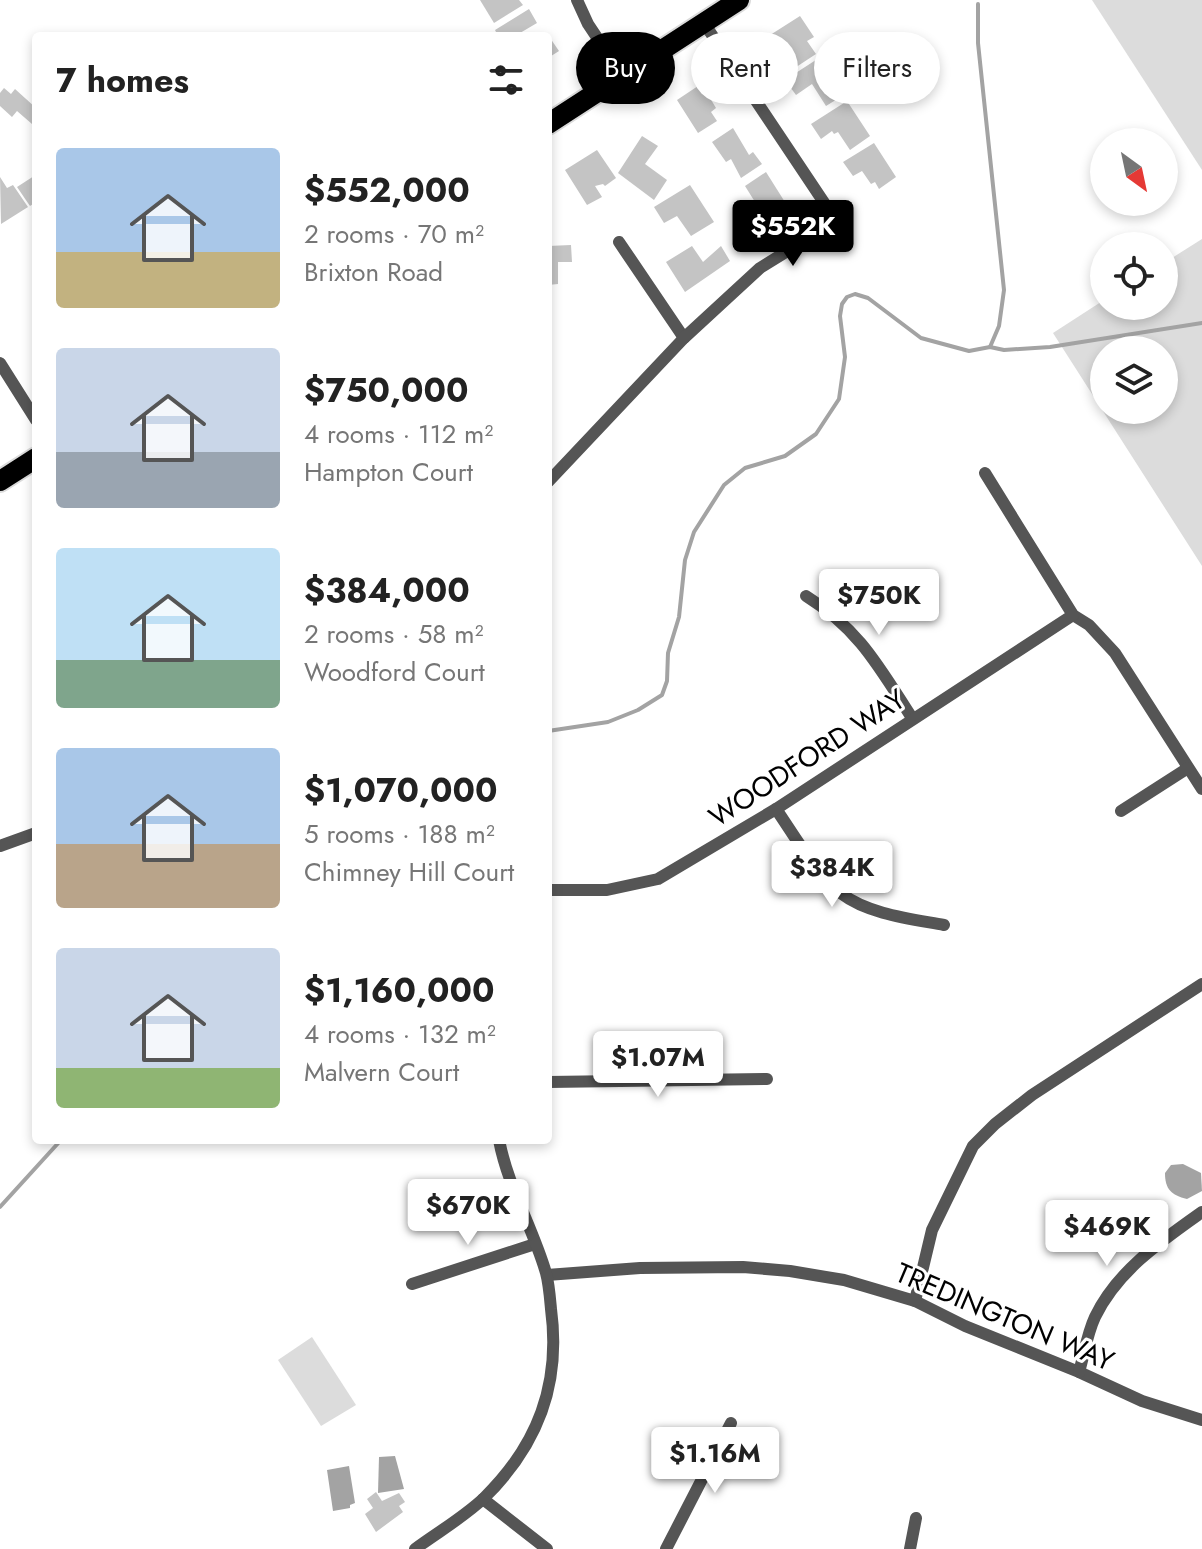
<!DOCTYPE html>
<meta charset="utf-8">
<style>
body{margin:0;font-family:Jost,sans-serif;background:#f6f6f6;color:#222;height:100vh;display:flex;flex-direction:column;font-size:30px;white-space:nowrap}
*{box-sizing:border-box;margin:0}
p{font-size:26px;color:#767676}
.icon{flex:none;width:44px;height:44px;fill:none;stroke:currentColor;stroke-width:2;stroke-linecap:round;stroke-linejoin:round}
.map{position:relative;flex:1;overflow:hidden}
.panel{position:absolute;left:32px;top:32px;width:520px;height:1112px;display:flex;flex-direction:column;background:#fff;border-radius:8px;box-shadow:0 4px 12px #0003}
.panel>*{flex:none}
.guide{position:absolute;left:576px;top:32px;width:506px;height:72px;display:flex;gap:16px}
.needle{width:52px;rotate:147deg}
.fabs{position:absolute;left:1090px;top:128px;display:grid;gap:16px}
.fabs a{display:grid;place-items:center;width:88px;height:88px;border-radius:50%;background:#fff;box-shadow:0 4px 12px #0003;font-size:40px}
.price{position:absolute;translate:-50% -68px;padding:0 18px;border-radius:8px;background:#fff;color:#222;font-size:26px;line-height:52px;filter:drop-shadow(0 2px 4px #0008)}
.price::after{content:'';position:absolute;left:50%;top:48px;width:24px;height:18px;margin-left:-12px;background:inherit;clip-path:polygon(0 0,100% 0,50% 100%)}
.price.active{background:#000;color:#fff}
ul{padding:0;list-style:none}
li{display:flex;align-items:center;gap:24px;height:200px;padding:0 24px}
li span{display:grid;place-items:center;flex:none;width:224px;height:160px;border-radius:8px;color:#555}
li>.icon{margin-inline-start:auto}
span .icon{width:96px;height:96px;fill:#fffc;stroke-width:1}
li b{font-size:34px}
h2{display:flex;justify-content:space-between;align-items:center;height:96px;padding:0 24px;font-size:34px}
.pill{padding:0 28px;border-radius:36px;background:#fff;box-shadow:0 4px 12px #0003;font-size:28px;line-height:72px}
.pill.active{background:#000;color:#fff}
.map>svg:first-child{display:block}
</style>
<div class="map">
<svg width="1202" height="1549" viewBox="0 0 1202 1549">
<rect width="100%" height="100%" fill="#fff"/>
<!-- green -->
<g fill="#dcdcdc" fill-rule="evenodd">
<polygon points="1092,0 1202,0 1202,170"/>
<path d="M1202,239V566L1053,333L1104,300V306H1164V263ZM1104,350H1164V410H1104Z"/>
<polygon points="312,1337 356,1405 321,1426 278,1360"/>
</g>
<!-- water -->
<g fill="#a3a3a3">
<path d="M1183,1164L1201,1173L1202,1191L1187,1199C1171,1195 1165,1189 1165,1173L1171,1165Z"/>
<polygon points="395,1456 404,1489 378,1493 379,1457"/>
<polygon points="349,1466 355,1503 350,1505 350,1508 333,1511 327,1470"/>
</g>
<g fill="none" stroke-linecap="round" stroke-linejoin="round">
<!-- stream -->
<g stroke="#a3a3a3" stroke-width="4">
<polyline points="978,4 978,43 1004,290 999,326 990,347"/>
<polyline points="548,731 608,722 638,710 662,695 667,681 668,653 679,617 685,560 694,532 724,485 745,468 785,456 816,434 839,399 845,357 840,316 842,304 847,297 855,294 868,298 921,338 969,351 990,347 1004,350 1050,347 1202,323"/>
<polyline points="0,1207 61,1140"/>
</g>
</g>
<!-- building -->
<g fill="#c4c4c4">
<polygon points="480,0 519,0 523,5 494,23"/>
<polygon points="529,9 537,23 520,33 522,36 498,36 495,30"/>
<polygon points="800,16 814,37 807,41 816,54 781,77 771,62 780,56 767,37"/>
<polygon points="548,35 559,51 548,58"/>
<polygon points="822,56 847,93 826,106 812,84 796,95 785,80"/>
<polygon points="707,80 716,94 710,98 716,108 711,112 717,121 698,133 677,100"/>
<polygon points="4,88 11,94 15,89 36,108 36,120 32,124 17,111 12,117 0,106 0,93"/>
<polygon points="847,101 870,136 850,150 838,132 834,134 832,131 821,139 811,124"/>
<polygon points="733,128 749,155 753,152 762,164 741,178 731,159 726,162 712,142"/>
<polygon points="642,136 658,146 645,164 667,180 654,200 618,173"/>
<polygon points="874,143 896,177 879,189 875,182 871,184 862,171 853,176 843,162"/>
<polygon points="597,150 616,178 605,186 603,184 595,186 602,197 587,205 565,170"/>
<polygon points="766,172 795,218 773,231 745,186"/>
<polygon points="34,176 36,202 30,206 17,187"/>
<polygon points="0,177 7,188 13,185 28,207 1,224"/>
<polygon points="690,185 714,222 691,236 677,216 664,223 654,207"/>
<polygon points="571,245 572,262 558,262 558,284 548,285 548,246"/>
<polygon points="692,246 703,262 721,246 730,261 685,292 666,262"/>
<polygon points="376,1492 382,1501 399,1493 405,1502 399,1506 403,1512 376,1532 365,1514 373,1508 367,1499"/>
</g>
<g fill="none" stroke-linecap="round" stroke-linejoin="round">
<defs>
<g id="primary">
<polyline points="548,124 739,0"/>
<polyline points="0,481 36,458"/>
</g>
</defs>
<!-- primary casing -->
<use href="#primary" stroke="#dbdbdb" stroke-width="24"/>
<!-- minor -->
<g stroke="#555" stroke-width="12">
<polyline points="577,0 588,24 622,75"/>
<polyline points="619,242 684,338"/>
<polyline points="0,363 36,420"/>
<polyline points="985,473 1073,615 1089,625 1115,653 1202,789"/>
<polyline points="548,482 684,338 760,268 831,224 831,213 704,23"/>
<path d="M806,596C859,629 879,667 912,718"/>
<path d="M776,809C796,838 814,871 842,894C868,914 912,919 944,925"/>
<polyline points="1121,811 1188,768"/>
<polyline points="0,846 36,833"/>
<polyline points="548,890 607,890 658,879 776,809 1073,615"/>
<polyline points="548,1082 767,1079"/>
<polyline points="547,1275 640,1268 743,1267 790,1271 844,1280 915,1301 965,1326 1079,1372 1142,1401 1202,1420"/>
<polyline points="412,1284 535,1244"/>
<polyline points="915,1301 932,1230 973,1146 995,1124 1032,1095 1202,984"/>
<path d="M1079,1372C1084,1355 1087,1334 1095,1317C1117,1271 1161,1241 1202,1212"/>
<polyline points="483,1499 547,1549"/>
<path d="M415,1549C438,1532 464,1517 484,1498C538,1445 561,1384 551,1309C550,1298 549,1284 546,1273C533,1228 508,1187 499,1140"/>
<polyline points="666,1549 731,1423"/>
<polyline points="910,1549 916,1518"/>
</g>
<!-- primary -->
<use href="#primary" stroke="#000" stroke-width="20"/>
</g>
<g text-anchor="middle" dominant-baseline="central" stroke-width="6" stroke-linejoin="round" paint-order="stroke">
<!-- street labels -->
<g font-size="28" fill="#000" stroke="#fff">
<text transform="translate(807 758) rotate(-33)">WOODFORD WAY</text>
<text transform="translate(1005 1317) rotate(23)">TREDINGTON WAY</text>
</g>
</g>
</svg>
<div class="fabs">
<a><svg class="needle" viewBox="-14 -14 28 28"><path d="M0-13l5 13h-10z" fill="#e53935"/><path d="M0 13l5-13h-10z" fill="#767676"/></svg></a>
<a><svg class="icon" aria-label="locate" viewBox="0 0 24 24"><circle cx="12" cy="12" r="6"/><path d="M12 2v4M12 18v4M2 12h4M18 12h4"/></svg></a>
<a><svg class="icon" aria-label="layers" viewBox="0 0 24 24"><path d="M12 4l9 5-9 5-9-5zM3 14l9 5 9-5"/></svg></a>
</div>
<b class="price active" style="left:793px;top:268px">$552K</b>
<b class="price" style="left:879px;top:637px">$750K</b>
<b class="price" style="left:832px;top:909px">$384K</b>
<b class="price" style="left:658px;top:1099px">$1.07M</b>
<b class="price" style="left:468px;top:1247px">$670K</b>
<b class="price" style="left:1107px;top:1268px">$469K</b>
<b class="price" style="left:715px;top:1495px">$1.16M</b>
<div class="guide">
<a class="pill active">Buy</a>
<a class="pill">Rent</a>
<a class="pill">Filters</a>
</div>
<section class="panel">
<h2>7 homes<svg class="icon" aria-label="filters" viewBox="0 0 24 24"><path d="M4 7h16M4 17h16"/><circle cx="9" cy="7" r="2"/><circle cx="15" cy="17" r="2"/></svg></h2>
<ul>
<li><span style="background:linear-gradient(#a9c7e8 65%,#c2b280 0)"><svg class="icon" aria-label="home" viewBox="0 0 24 24"><path d="M3 11l9-7 9 7M6 9v11h12V9"/></svg></span><div><b>$552,000</b><p>2 rooms · 70 m²</p><p>Brixton Road</p></div></li>
<li><span style="background:linear-gradient(#c9d6e8 65%,#9aa5b1 0)"><svg class="icon" aria-label="home" viewBox="0 0 24 24"><path d="M3 11l9-7 9 7M6 9v11h12V9"/></svg></span><div><b>$750,000</b><p>4 rooms · 112 m²</p><p>Hampton Court</p></div></li>
<li><span style="background:linear-gradient(#bfe0f5 70%,#7fa58c 0)"><svg class="icon" aria-label="home" viewBox="0 0 24 24"><path d="M3 11l9-7 9 7M6 9v11h12V9"/></svg></span><div><b>$384,000</b><p>2 rooms · 58 m²</p><p>Woodford Court</p></div></li>
<li><span style="background:linear-gradient(#a9c7e8 60%,#b9a48a 0)"><svg class="icon" aria-label="home" viewBox="0 0 24 24"><path d="M3 11l9-7 9 7M6 9v11h12V9"/></svg></span><div><b>$1,070,000</b><p>5 rooms · 188 m²</p><p>Chimney Hill Court</p></div></li>
<li><span style="background:linear-gradient(#c9d6e8 75%,#8fb573 0)"><svg class="icon" aria-label="home" viewBox="0 0 24 24"><path d="M3 11l9-7 9 7M6 9v11h12V9"/></svg></span><div><b>$1,160,000</b><p>4 rooms · 132 m²</p><p>Malvern Court</p></div></li>
</ul>
</section>
</div>
